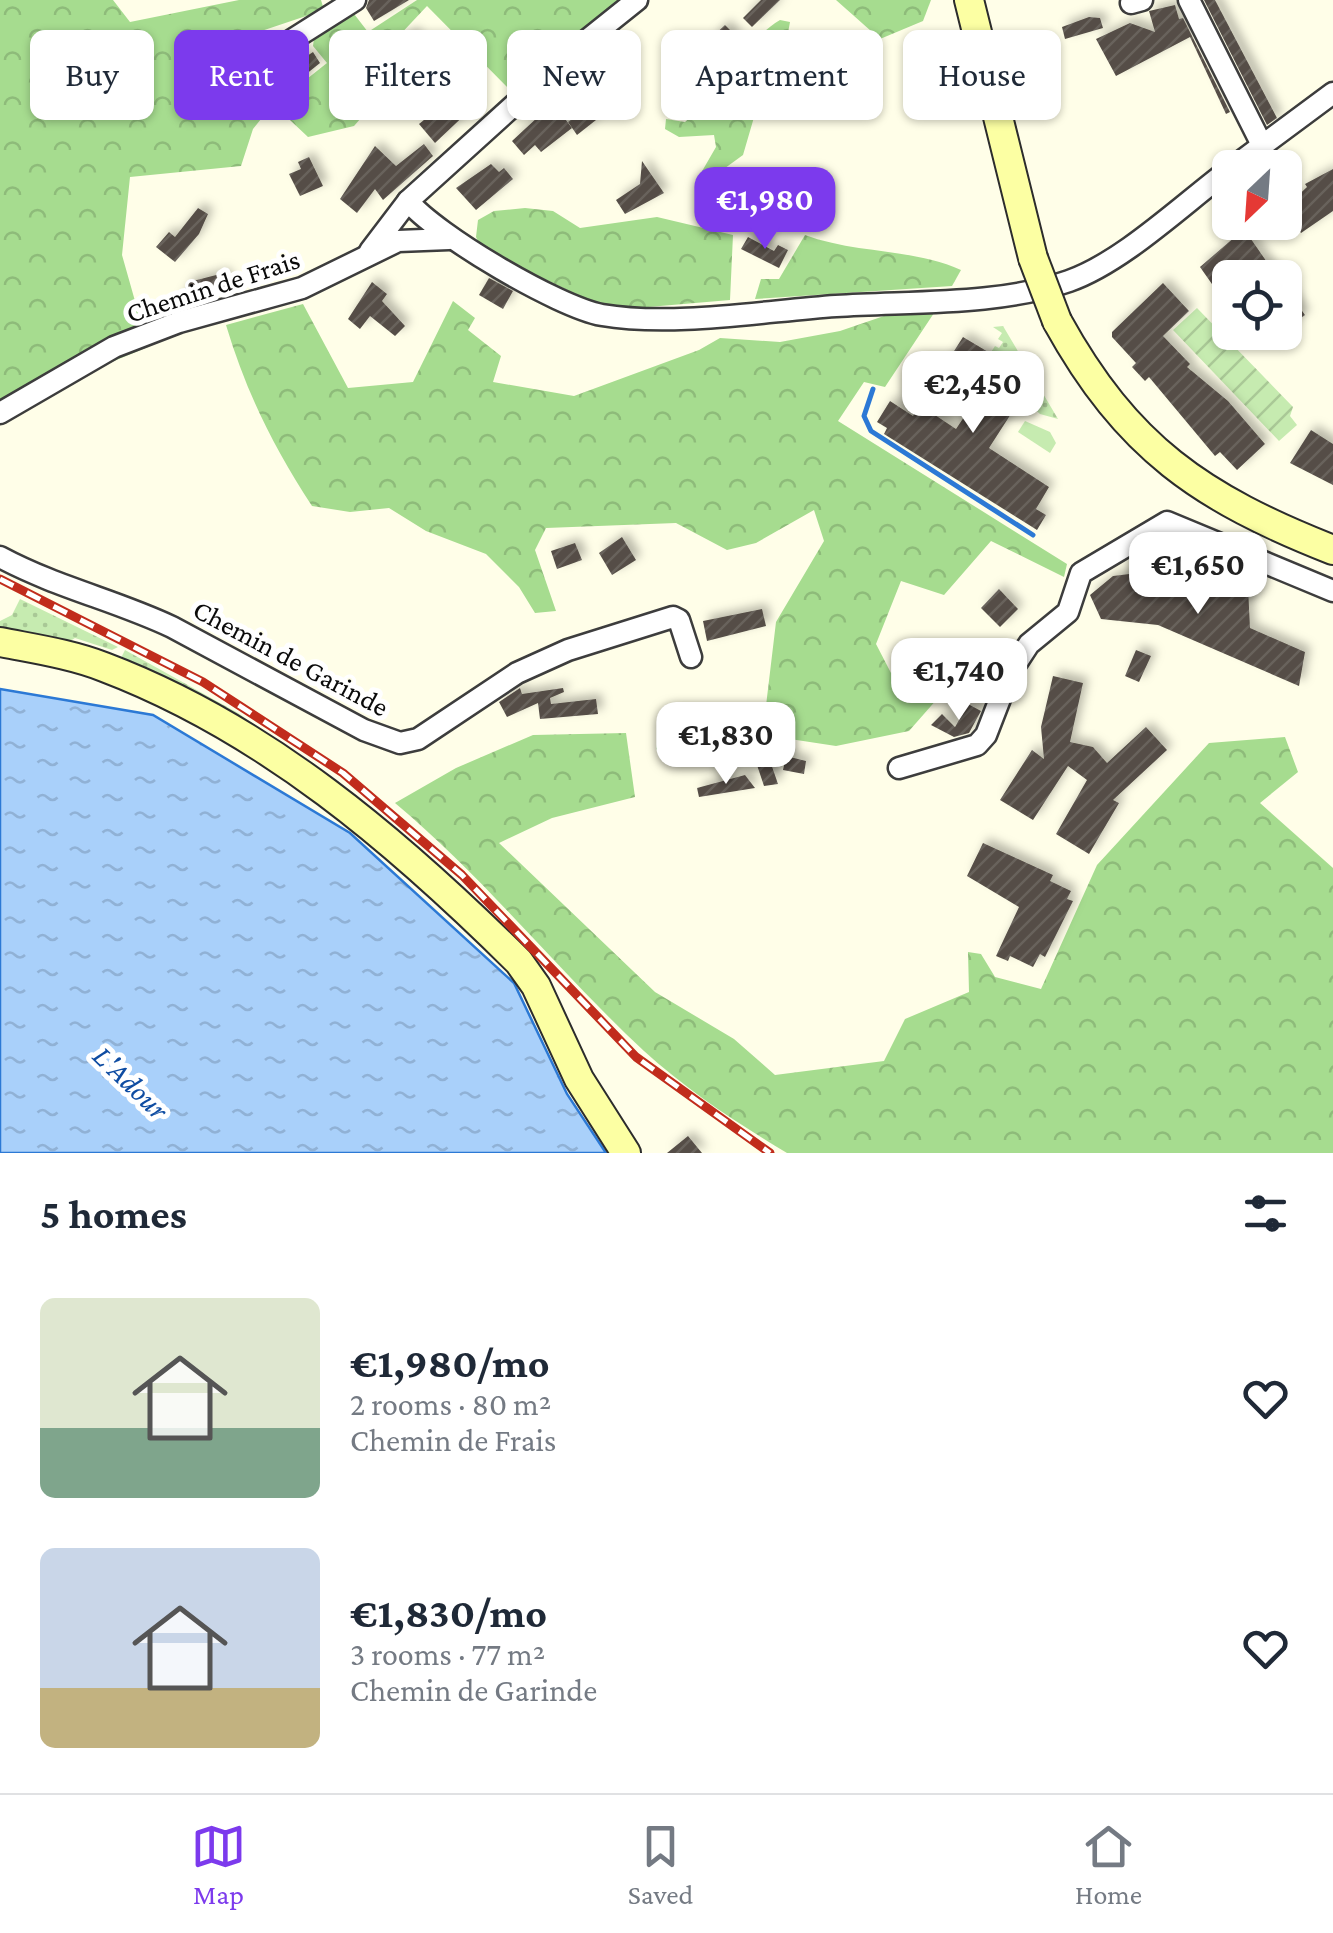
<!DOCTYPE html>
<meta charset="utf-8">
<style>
body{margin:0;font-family:"Crimson Pro",serif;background:#f2f2f3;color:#1f2937;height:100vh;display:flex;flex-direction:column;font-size:38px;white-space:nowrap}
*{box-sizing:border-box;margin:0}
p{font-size:32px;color:#747a83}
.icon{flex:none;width:55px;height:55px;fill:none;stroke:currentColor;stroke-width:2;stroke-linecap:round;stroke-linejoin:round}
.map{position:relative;height:1153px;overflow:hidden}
.drawer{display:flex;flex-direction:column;background:#fff;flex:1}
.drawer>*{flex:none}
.guide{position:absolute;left:30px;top:30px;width:1275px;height:90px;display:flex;gap:20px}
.needle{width:65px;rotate:205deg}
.buttons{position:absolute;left:1212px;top:150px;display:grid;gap:20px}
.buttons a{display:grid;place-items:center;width:90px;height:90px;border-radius:15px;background:#fff;box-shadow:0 2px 8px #0004;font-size:50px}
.price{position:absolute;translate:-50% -85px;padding:0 22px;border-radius:20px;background:#fff;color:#222;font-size:32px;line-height:65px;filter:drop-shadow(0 2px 5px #0008)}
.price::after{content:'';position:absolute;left:50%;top:60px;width:30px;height:22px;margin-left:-15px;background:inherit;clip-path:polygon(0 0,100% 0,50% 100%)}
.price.active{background:#7c3aed;color:#fff}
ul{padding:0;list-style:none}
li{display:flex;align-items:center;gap:30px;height:250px;padding:0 40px}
li span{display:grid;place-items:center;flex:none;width:280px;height:200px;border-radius:15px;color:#555}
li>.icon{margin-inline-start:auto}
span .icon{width:120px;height:120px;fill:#fffc;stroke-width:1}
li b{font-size:42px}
h2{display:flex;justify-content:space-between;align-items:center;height:120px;padding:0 40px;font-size:42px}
.chip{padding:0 35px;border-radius:15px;background:#fff;box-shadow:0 2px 8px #0004;font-size:35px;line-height:90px}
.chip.active{background:#7c3aed;color:#fff}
.tab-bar{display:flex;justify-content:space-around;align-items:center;height:140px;border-top:2px solid #e0e1e3;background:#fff;font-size:28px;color:#747a83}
.tab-bar a{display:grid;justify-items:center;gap:5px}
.tab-bar .active{color:#7c3aed}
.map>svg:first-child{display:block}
</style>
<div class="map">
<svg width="1333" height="1153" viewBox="0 0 1333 1153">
<defs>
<pattern id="grass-dots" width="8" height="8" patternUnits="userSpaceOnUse" patternTransform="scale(2.5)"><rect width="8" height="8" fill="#c6ebb0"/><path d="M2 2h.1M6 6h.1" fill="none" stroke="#a9c896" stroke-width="1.8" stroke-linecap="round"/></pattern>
<pattern id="forest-crowns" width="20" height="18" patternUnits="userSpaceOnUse" patternTransform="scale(2.5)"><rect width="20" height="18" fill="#a6dc8f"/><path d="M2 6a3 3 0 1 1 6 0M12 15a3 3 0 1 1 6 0" fill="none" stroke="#8ebb7a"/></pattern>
<pattern id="garden-furrows" width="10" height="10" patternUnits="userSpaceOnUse" patternTransform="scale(2.5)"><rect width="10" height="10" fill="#c6ebb0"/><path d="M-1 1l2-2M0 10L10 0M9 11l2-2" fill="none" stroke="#a9c896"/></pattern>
<pattern id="water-ripples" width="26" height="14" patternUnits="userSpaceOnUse" patternTransform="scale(2.5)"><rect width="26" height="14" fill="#a9d0fa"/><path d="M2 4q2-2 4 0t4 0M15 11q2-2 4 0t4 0" fill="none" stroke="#90b1d5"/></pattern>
<pattern id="building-hatch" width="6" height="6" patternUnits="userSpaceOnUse" patternTransform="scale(2.5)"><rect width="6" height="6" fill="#544d46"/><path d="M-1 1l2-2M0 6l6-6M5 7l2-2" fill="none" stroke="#68625c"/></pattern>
<filter id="shadow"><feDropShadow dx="5.5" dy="-5.5" stdDeviation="5" flood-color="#0004"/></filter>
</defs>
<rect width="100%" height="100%" fill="#fffee8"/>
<!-- grass -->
<g fill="url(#grass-dots)">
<polygon points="1003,326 1058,419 1040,414 1022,397 1026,388 984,363 995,346 999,348 1003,342 998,339 1002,333 993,327"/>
<polygon points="20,599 118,647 112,650 75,638 65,644 0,627 0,621 12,615"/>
<polygon points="125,650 238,713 364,802 360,807 118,664"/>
</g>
<!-- forest -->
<g fill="url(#forest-crowns)">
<polygon points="0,0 113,0 130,22 239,0 321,0 324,10 193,54 194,108 250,105 276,73 293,90 327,63 313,46 315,30 351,10 368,32 417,0 630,0 515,95 427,6 380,56 396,78 354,126 308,137 273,104 253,129 241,166 130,177 122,255 148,347 0,408"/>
<polygon points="836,0 931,0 923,21 880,39"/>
<path d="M780,20L790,22L786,44L769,66L743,155L710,179L701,173L716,147L714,135L679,137L665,129L666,119L685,122L704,105L725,113L734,105C732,71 750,38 780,20Z"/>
<polygon points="525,208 553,211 580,228 657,217 733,235 730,300 625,309 592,302 481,248 476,237 478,220 494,211"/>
<path d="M805,235C856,254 912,248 961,270L952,286L755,299L761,279H779Z"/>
<path d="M453,301L475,318L468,330L501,356L493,382L574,396L699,350L720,338L780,342L840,331L884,316L934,313L885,387L864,382L838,421L1067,564L1064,577L991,541L944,595L901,581L876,644L891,673L926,643L950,640L960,673L909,731L836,746L790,739L716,741L688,766L656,749L661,726L765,714L776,622L824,541L814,510L756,543L727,550L676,523L546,528L535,550L556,611L535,613L519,587L486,554L426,531L389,508L350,512L312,506C274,448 246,392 226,325L303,304L348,388L413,382Z"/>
<path d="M626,733L635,797L552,818L499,843L655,992L734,1039L775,1075L884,1061L905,1019L969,992L968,952L981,954L995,977L1041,989L1097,865L1209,743L1285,737L1298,772L1260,803L1333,868V1153H787C737,1123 688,1091 644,1051C558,971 486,879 395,803L456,768L533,735Z"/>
</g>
<!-- park -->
<polygon fill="#c6ebb0" points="1025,421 1050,432 1056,443 1050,453 1018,432"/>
<!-- garden -->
<polygon fill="url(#garden-furrows)" points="1197,308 1293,407 1290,416 1297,425 1279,441 1173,330"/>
<!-- water -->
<polygon fill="url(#water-ripples)" stroke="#2c79d5" stroke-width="2.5" points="0,689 153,715 350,833 514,983 567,1094 606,1153 0,1153"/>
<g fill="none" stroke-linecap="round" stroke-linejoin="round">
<!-- stream -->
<polyline stroke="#2c79d5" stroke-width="5" points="873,389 864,416 871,431 1033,535"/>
</g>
<!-- building -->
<g fill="url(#building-hatch)" filter="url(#shadow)">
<polygon points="369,0 409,0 374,21 366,8"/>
<polygon points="761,0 780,0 752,27 743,18"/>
<polygon points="1204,0 1215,0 1277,118 1267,125"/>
<polygon points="1175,5 1179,19 1183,18 1230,112 1226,114 1190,37 1116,76 1096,39 1130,23 1155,32 1149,11"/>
<polygon points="1089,17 1100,18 1103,28 1065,39 1062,27"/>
<polygon points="725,25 737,37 723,51 711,38"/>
<polygon points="413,32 425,54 397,72 383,52"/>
<polygon points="313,52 320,63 295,83 286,70"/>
<polygon points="685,55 703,75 686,90 666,67 675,59 680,64"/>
<polygon points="233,59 245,76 224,96 221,91 213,95 202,78"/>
<polygon points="602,60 618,77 604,89 589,72"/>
<polygon points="463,88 473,107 435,143 419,124"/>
<polygon points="553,103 572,128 541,152 535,145 524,155 512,141"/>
<polygon points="584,109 596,120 577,135 568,122"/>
<polygon points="424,144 433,156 383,200 375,189 357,213 340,199 375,146 396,166"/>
<polygon points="309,157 323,186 300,196 289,174 301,169 298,162"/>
<polygon points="642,161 664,193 625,214 616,200 640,184"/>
<polygon points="491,164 499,172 504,168 513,179 476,210 456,188"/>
<polygon points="1333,169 1333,211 1301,233 1285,208 1307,187 1305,184"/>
<polygon points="198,208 208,214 199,234 175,262 156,247 169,232 175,237"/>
<polygon points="1244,229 1278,278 1230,278 1230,285 1219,294 1200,267"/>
<polygon points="748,237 774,251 778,245 788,250 779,268 741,249"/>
<polygon points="224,273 234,290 175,305 189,282"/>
<polygon points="489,278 513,291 503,309 479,295"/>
<polygon points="372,282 387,294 382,301 405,326 395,336 370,316 360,329 348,319"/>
<polygon points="1163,283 1189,311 1163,336 1190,364 1187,367 1228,401 1265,444 1237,470 1220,452 1215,456 1149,377 1145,381 1132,367 1136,363 1112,337 1112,332"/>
<polygon points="1285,287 1305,315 1285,330"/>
<polygon points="963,337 995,356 990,365 1027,389 989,448 1049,487 1036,509 1046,515 1037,530 884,434 887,428 877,422 890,401 913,416 920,405 956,429 978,396 940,373"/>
<polygon points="1311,430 1333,444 1333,485 1290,463"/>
<polygon points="622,537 636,560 612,575 599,553"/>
<polygon points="575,543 582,560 557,569 551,551"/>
<polygon points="1170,569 1227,587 1248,587 1250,628 1305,652 1299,686 1158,625 1101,619 1090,595 1113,576"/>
<polygon points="999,589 1018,609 1000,627 981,608"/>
<polygon points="762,609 766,626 707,641 703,621"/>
<polygon points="1136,650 1151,656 1139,682 1125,676"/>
<polygon points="1053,676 1083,683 1070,742 1093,747 1107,763 1146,727 1167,750 1113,800 1119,803 1089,854 1056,834 1087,780 1068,766 1033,820 1000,800 1032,750 1044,759 1041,727"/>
<polygon points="520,688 522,694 563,688 564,692 550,698 551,704 596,699 598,714 540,719 538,703 507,717 499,702"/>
<polygon points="968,704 981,711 969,733 954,737 931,725 942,714 955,727"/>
<polygon points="766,749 778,784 764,786 753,753"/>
<polygon points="786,756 806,761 804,774 783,770"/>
<polygon points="745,775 755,788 699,797 697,788"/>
<polygon points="983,843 1053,875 1050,881 1071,891 1067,899 1073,901 1045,957 1040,954 1033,967 1010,956 1008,961 996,956 1019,907 967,876"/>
<polygon points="688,1136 702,1153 667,1153"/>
</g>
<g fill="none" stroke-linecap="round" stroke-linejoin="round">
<defs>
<g id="minor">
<polyline points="1189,0 1262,145"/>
<polyline points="1131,3 1142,0"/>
<polyline points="287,43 355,0"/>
<polyline points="1232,168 1333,93"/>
<path d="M408,201C436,235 558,307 602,315C673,327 764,311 836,306C911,301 997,306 1069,281C1123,262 1183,204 1230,169"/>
<polyline points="370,251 408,201 577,48 637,0"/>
<polyline points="0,413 114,347 179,322 302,288 398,241 449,239"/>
<path d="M0,557C58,588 115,600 172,627L364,730L400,743L418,739L517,673L568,650L673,617L679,620L691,657"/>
<polyline points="899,768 977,745 986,735 1010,673 1029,644 1068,612 1081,573 1167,522 1333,591"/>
</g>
<g id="secondary">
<polyline points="969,0 1033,258"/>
<path d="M1057,321C1127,448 1201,498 1333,550"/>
<path d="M0,642C35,649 71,654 104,667C265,728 398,842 519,962L536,986L579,1079L626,1153"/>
</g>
</defs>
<!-- minor casing -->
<use href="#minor" stroke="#3d3d3d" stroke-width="25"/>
<!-- secondary casing -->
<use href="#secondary" stroke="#2c2c2c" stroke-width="32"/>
<!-- minor -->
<use href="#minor" stroke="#fff" stroke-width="20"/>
<!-- secondary -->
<use href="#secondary" stroke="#fcffa3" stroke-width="28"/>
<defs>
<polyline id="rail" points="0,579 203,682 343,773 462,875 636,1057 770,1153"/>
</defs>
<!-- rail casing -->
<use href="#rail" stroke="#c12c1c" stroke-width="9"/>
<!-- rail -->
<use href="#rail" stroke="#fff" stroke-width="5" stroke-dasharray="15" stroke-linecap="butt"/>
<defs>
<polyline id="secondary-bridge" points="1033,258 1057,321"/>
</defs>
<!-- secondary-bridge casing -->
<use href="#secondary-bridge" stroke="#2c2c2c" stroke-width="32" stroke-linecap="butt"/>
<!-- secondary-bridge -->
<use href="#secondary-bridge" stroke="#fcffa3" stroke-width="28"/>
</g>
<g text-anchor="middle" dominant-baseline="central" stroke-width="10" stroke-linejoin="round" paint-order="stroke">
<!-- street labels -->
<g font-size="28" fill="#0a0a0a" stroke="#fff">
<text transform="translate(213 286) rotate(-18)">Chemin de Frais</text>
<text transform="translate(291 658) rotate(28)">Chemin de Garinde</text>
</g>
<!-- water labels -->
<g font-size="30" font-style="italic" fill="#0e4ca2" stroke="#fff">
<text transform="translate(131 1082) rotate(44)">L'Adour</text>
</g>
</g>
</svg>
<div class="buttons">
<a><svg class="needle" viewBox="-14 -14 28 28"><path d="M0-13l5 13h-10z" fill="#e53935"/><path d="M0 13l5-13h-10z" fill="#747a83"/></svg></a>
<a><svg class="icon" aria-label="locate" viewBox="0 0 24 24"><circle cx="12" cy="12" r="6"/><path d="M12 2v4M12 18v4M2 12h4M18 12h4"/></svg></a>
</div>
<b class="price active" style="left:765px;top:252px">€1,980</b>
<b class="price" style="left:973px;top:436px">€2,450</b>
<b class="price" style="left:1198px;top:617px">€1,650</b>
<b class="price" style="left:959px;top:723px">€1,740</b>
<b class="price" style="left:726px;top:787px">€1,830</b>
<div class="guide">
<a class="chip">Buy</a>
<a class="chip active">Rent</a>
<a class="chip">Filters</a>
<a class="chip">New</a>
<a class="chip">Apartment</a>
<a class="chip">House</a>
</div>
</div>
<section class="drawer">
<h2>5 homes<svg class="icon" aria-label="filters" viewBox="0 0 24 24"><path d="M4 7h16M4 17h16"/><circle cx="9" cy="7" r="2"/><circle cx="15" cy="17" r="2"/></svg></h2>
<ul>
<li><span style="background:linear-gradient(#dfe7d0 65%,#7fa58c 0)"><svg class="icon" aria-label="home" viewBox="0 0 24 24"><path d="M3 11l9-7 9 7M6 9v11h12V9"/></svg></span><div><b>€1,980/mo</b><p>2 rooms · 80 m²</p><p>Chemin de Frais</p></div><svg class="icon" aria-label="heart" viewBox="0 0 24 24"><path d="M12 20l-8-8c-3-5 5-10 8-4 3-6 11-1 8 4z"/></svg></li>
<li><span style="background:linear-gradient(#c9d6e8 70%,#c2b280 0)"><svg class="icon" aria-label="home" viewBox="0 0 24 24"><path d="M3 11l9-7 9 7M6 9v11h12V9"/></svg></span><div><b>€1,830/mo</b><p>3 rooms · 77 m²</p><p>Chemin de Garinde</p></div><svg class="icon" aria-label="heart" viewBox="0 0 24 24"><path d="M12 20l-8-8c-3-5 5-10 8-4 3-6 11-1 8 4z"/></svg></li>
</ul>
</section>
<nav class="tab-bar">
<a class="active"><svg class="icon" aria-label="map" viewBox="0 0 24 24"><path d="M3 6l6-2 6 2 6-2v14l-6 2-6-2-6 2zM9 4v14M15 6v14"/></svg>Map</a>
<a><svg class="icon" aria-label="saved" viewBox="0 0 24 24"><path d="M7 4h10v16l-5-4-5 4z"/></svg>Saved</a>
<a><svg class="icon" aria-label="home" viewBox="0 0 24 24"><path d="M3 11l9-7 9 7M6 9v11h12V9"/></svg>Home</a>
</nav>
